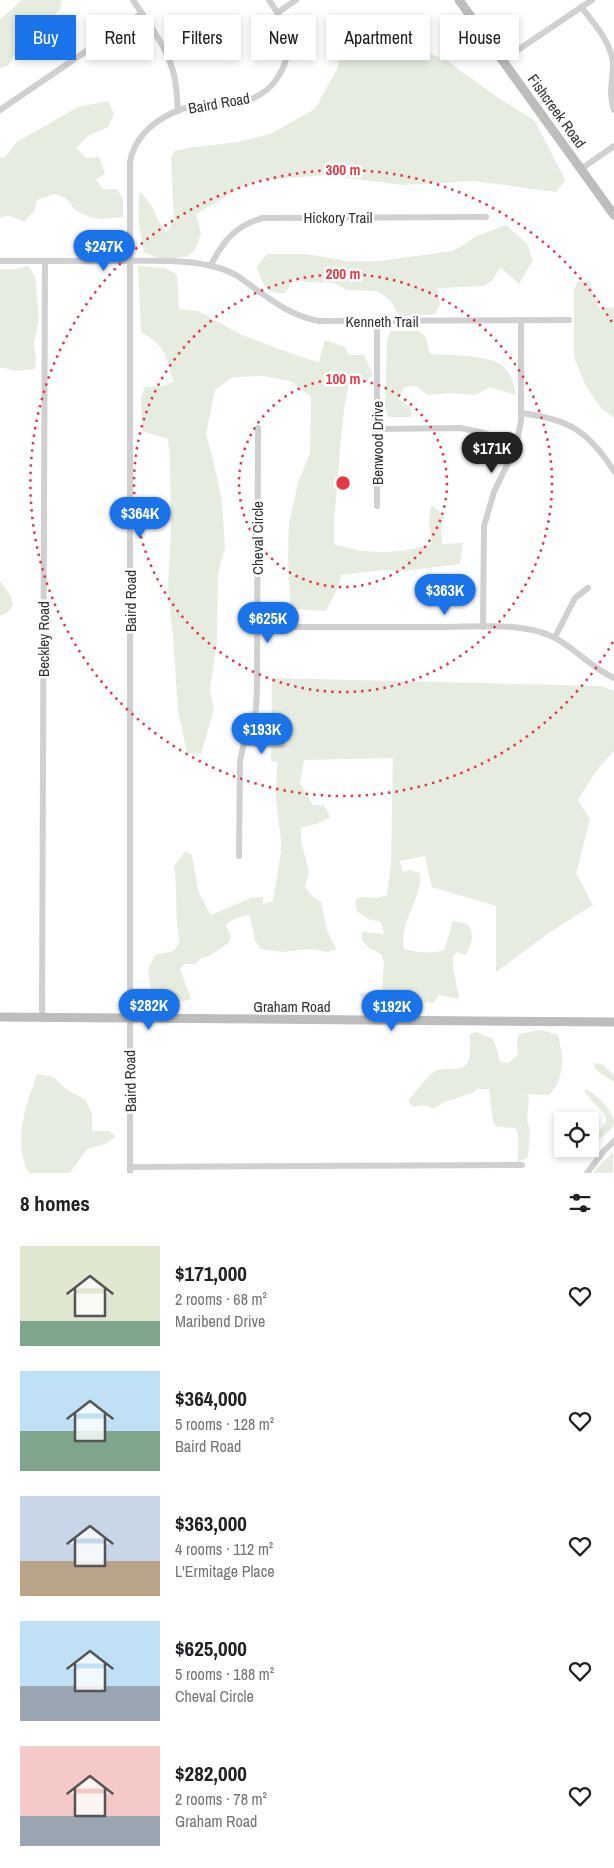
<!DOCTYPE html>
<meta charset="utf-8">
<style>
body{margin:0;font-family:"Archivo Narrow",sans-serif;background:#f2f2f2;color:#202124;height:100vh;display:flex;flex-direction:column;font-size:19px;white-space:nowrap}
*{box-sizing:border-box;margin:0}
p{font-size:16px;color:#757577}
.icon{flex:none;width:28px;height:28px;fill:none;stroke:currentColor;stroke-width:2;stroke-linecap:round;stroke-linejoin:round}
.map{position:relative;height:1173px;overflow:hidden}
.drawer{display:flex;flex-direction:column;background:#fff;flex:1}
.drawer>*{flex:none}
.banner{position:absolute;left:15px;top:15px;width:585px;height:45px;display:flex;gap:10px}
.controls{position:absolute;left:554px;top:1112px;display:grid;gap:10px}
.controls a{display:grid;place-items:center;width:45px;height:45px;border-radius:0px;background:#fff;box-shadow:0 2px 8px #0003;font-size:25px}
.price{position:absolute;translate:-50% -42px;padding:0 11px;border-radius:18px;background:#1a73e8;color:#fff;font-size:16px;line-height:32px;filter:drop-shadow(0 1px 2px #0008)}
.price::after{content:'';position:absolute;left:50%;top:30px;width:15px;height:11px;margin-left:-8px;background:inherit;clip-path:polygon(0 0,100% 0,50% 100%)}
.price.active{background:#222;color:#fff}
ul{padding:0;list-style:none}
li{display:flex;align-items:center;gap:15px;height:125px;padding:0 20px}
li span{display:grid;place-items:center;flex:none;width:140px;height:100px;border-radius:0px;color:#555}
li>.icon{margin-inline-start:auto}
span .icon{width:60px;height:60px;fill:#fffc;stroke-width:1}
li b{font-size:21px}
h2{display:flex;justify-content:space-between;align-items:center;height:60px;padding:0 20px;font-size:21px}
.pill{padding:0 18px;border-radius:0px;background:#fff;box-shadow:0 2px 8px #0003;font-size:18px;line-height:45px}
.pill.active{background:#1a73e8;color:#fff}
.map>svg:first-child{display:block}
</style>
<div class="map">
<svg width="614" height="1173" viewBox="0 0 614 1173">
<rect width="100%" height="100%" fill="#fff"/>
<!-- green -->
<g fill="#e6ecdf">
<polygon points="22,0 62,0 60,10 23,40 8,66 0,68 0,20"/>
<path d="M391,38L446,60L494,95L535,121L565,180L556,192L474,181L402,185L324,175L265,180L242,187L196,214L201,234L195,250L186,257L160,259L144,252C140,233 136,211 140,191L153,208L158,221L167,232L174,219L171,158L174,151L189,148L238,142L270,134L315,109L337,69L341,53Z"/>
<polygon points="108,101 114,114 108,127 88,136 76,148 86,158 99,157 105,173 96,180 103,189 117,189 123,199 123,217 101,219 90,217 76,211 66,198 55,194 37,200 34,211 24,222 9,215 0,218 0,158 5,157 17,142 78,107"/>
<path d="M506,225L527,244L533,260L519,284L500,267L493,280L484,286L437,288L440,304L435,314L404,317L397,312L391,301L377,291L346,290L334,283L306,282L294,279L285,293C266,295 262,283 257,267L267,254H306L348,261H380L453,251L477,236Z"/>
<polygon points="28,266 35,276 39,319 34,343 36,359 35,369 16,371 0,367 0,269 15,269"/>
<path d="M138,266L164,268L177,274L179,309L198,311L242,335L301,357L319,362L325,340L345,347L349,355H364L373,374L366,382L349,383C342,415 340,446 338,479C336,501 333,522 334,544C366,555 400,554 432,544L429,522L431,505L444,515L441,529L442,544L463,543L460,564L404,571L383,570L341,575C339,589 332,598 326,611L295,609L290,603L288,555L289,524L298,483L310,453L311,397L291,381L263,376L233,377L215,390L206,434L212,455L222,501L225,548L218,573L217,641L210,689L214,709L201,754L187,753L178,710L173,635L170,609L168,588L171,532L170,458L168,439L142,431L141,397L145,387L163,386L173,382C167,355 165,346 141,332Z"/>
<polygon points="579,281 590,281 594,297 601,311 606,308 614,307 614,418 601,408 586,386 574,357 574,289"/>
<path d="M390,331H418L426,337L430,354C447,355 486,355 500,364C510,370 514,384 516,395L490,387L475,395L450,393L428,395L416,386L404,387L398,399L410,406L412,417H388L385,408L387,342Z"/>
<polygon points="0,581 11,596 13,605 7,613 0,616"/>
<path d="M272,678L601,686L614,691V751L596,771L578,800L590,819L576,873L593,905L550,932L496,972V906L432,887L425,856L400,861L403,872L410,870L420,873C422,900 398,923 404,949C419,953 429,954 444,950L453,921L467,924C476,935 471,943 466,955L457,952L453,957V966L459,999L439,995L433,1003L418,1001L407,1003L395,1011L369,1009L362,1003L360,993L382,991L384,962L381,954L369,948L362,940V932L384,934L381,922L368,919L357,911L355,902L358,897L377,898L387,895L391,863L393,758L304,760L300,783L313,805H324L330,817L319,823L301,828V842L309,871L305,887L313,897L321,902L327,931L336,949L328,952L312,949L282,952L261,949L255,941L250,915C241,916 232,919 226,925L231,938L228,943L217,951L209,956L203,957L195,964H184L180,969C183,980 188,988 191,999C178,1004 164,1001 152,996L148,970L155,955L174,951L180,941C174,917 178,891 174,866L186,851L192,855L198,891L211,915L251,898L263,897V904L273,901L281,852V839L276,800L277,762L271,761Z"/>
<path d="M541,1030L558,1035C564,1057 565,1078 549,1095L527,1094L529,1099L527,1119L530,1132L528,1157L518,1162V1136L516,1128L497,1127L493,1121L489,1089H477L472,1093L444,1102L433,1109L426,1105L413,1107L409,1103V1100C417,1091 425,1077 436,1071C440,1069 447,1069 452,1069C475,1069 469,1051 470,1034L476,1032L493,1039C497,1047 497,1055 501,1062L508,1063L518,1055L517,1043L518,1034Z"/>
<polygon points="595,1063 602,1064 614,1075 614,1082 595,1069"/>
<path d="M37,1074L53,1077L66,1089L86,1100L92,1114V1131H109L116,1137L105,1144L87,1149L70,1173H29C12,1142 26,1106 37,1074Z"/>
<path d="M585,1089C594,1092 614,1111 614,1122C613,1130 604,1136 598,1139L595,1138V1135C612,1119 608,1117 593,1102C590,1099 589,1096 585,1093Z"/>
<polygon points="613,1152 613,1173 594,1173 597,1168"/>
</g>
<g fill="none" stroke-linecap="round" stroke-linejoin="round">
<!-- street -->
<g stroke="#d0d0d0" stroke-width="6">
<path d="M133,0C150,26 169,49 175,79C177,90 177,101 178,111"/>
<path d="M581,7C593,22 612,43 613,64C613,80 608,95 614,110"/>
<polyline points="277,13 296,0"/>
<polyline points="503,60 592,0"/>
<polyline points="0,110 142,13"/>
<polyline points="581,169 614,146"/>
<path d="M0,261C38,261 77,261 115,261C152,261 203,257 236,275C264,294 284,314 319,321L569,320"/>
<path d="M211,265C223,241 236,225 263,218L486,217"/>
<polyline points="377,321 377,506"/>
<path d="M521,413C569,419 588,431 614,471"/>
<polyline points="377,429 461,428 484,433 516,446"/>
<path d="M258,627C319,627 380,627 441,627C472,627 511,623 540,632C569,640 587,666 614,678"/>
<polyline points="483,627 484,526 494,492 516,446 521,421 521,320"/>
<polyline points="555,637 575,598 588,588"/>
<polyline points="244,742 255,744 282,745"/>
<polyline points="239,856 240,761 244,742 256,710 257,687 258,428"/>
<polyline points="42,1018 45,261"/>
<polyline points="131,1167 522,1165"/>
<path d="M130,1173V162C137,125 176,106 211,103C223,102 236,104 248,100C278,91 296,55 284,26C281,17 274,8 269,0"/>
<polyline points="587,1173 604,1151 614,1141"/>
</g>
<!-- secondary -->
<g stroke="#bdbdbd" stroke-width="9">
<polyline points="459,0 614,215"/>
<polyline points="0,1017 614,1022"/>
</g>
</g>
<!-- distance rings -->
<g fill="none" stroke="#e63946" stroke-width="2.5" stroke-dasharray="2.5 5">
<circle cx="343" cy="483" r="104"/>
<circle cx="343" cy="483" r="209"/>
<path d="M613 642A313 313 0 1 1 613 324"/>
</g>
<g text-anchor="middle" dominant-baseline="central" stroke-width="5" stroke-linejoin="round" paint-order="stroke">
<!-- street labels -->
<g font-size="15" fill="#333" stroke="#fff">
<text transform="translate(219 103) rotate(-10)">Baird Road</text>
<text transform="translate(557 111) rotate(54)">Fishcreek Road</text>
<text x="338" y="217">Hickory Trail</text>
<text x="382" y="321">Kenneth Trail</text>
<text transform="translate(377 443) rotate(-90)">Benwood Drive</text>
<text transform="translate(257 538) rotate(-90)">Cheval Circle</text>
<text transform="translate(130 601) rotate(-90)">Baird Road</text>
<text transform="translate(43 639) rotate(-90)">Beckley Road</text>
<text x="292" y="1006">Graham Road</text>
<text transform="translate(130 1081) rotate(-91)">Baird Road</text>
</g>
</g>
<circle cx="343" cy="483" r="8" fill="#e63946" stroke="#fff" stroke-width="2.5"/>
<g font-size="15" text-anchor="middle" font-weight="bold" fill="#e63946" stroke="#fff" stroke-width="5" stroke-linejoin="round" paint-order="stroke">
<text x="343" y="175">300 m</text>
<text x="343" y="279">200 m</text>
<text x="343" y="384">100 m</text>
</g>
</svg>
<div class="controls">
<a><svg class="icon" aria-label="locate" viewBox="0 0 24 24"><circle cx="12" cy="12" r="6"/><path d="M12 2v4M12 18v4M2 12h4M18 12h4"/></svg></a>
</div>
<b class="price" style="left:104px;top:272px">$247K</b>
<b class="price active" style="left:492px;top:474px">$171K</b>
<b class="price" style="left:140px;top:539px">$364K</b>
<b class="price" style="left:445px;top:616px">$363K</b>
<b class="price" style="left:268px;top:644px">$625K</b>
<b class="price" style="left:262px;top:755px">$193K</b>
<b class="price" style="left:149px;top:1031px">$282K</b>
<b class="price" style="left:392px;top:1032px">$192K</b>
<div class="banner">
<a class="pill active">Buy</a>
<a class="pill">Rent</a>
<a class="pill">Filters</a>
<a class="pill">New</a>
<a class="pill">Apartment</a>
<a class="pill">House</a>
</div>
</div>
<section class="drawer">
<h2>8 homes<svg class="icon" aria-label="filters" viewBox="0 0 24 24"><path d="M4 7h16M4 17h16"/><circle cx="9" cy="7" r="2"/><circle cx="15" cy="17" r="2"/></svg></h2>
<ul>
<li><span style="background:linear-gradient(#dfe7d0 75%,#7fa58c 0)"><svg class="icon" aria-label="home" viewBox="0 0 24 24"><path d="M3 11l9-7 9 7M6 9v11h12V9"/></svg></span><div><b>$171,000</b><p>2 rooms · 68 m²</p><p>Maribend Drive</p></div><svg class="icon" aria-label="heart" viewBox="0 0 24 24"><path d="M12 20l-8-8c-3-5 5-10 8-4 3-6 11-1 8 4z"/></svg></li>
<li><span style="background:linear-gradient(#bfe0f5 60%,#7fa58c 0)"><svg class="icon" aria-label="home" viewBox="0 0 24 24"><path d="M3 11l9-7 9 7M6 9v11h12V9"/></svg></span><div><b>$364,000</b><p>5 rooms · 128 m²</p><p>Baird Road</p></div><svg class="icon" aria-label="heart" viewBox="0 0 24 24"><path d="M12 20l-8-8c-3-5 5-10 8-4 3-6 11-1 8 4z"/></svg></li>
<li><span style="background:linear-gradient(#c9d6e8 65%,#b9a48a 0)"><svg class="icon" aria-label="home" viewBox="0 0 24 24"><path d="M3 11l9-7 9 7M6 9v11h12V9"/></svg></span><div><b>$363,000</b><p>4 rooms · 112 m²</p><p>L'Ermitage Place</p></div><svg class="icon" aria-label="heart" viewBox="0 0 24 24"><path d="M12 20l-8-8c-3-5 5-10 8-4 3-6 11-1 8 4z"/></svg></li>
<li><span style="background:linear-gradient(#bfe0f5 65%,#9aa5b1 0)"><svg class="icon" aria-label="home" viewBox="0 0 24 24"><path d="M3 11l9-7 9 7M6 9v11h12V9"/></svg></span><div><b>$625,000</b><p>5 rooms · 188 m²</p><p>Cheval Circle</p></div><svg class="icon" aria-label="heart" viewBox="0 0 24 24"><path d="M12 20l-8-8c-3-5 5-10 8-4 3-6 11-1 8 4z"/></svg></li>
<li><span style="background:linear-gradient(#f6c9c9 70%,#9aa5b1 0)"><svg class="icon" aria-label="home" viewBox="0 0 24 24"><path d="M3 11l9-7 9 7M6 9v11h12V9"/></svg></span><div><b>$282,000</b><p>2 rooms · 78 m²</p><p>Graham Road</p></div><svg class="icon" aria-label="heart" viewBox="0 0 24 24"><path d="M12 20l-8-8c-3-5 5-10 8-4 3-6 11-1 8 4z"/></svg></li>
</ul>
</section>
